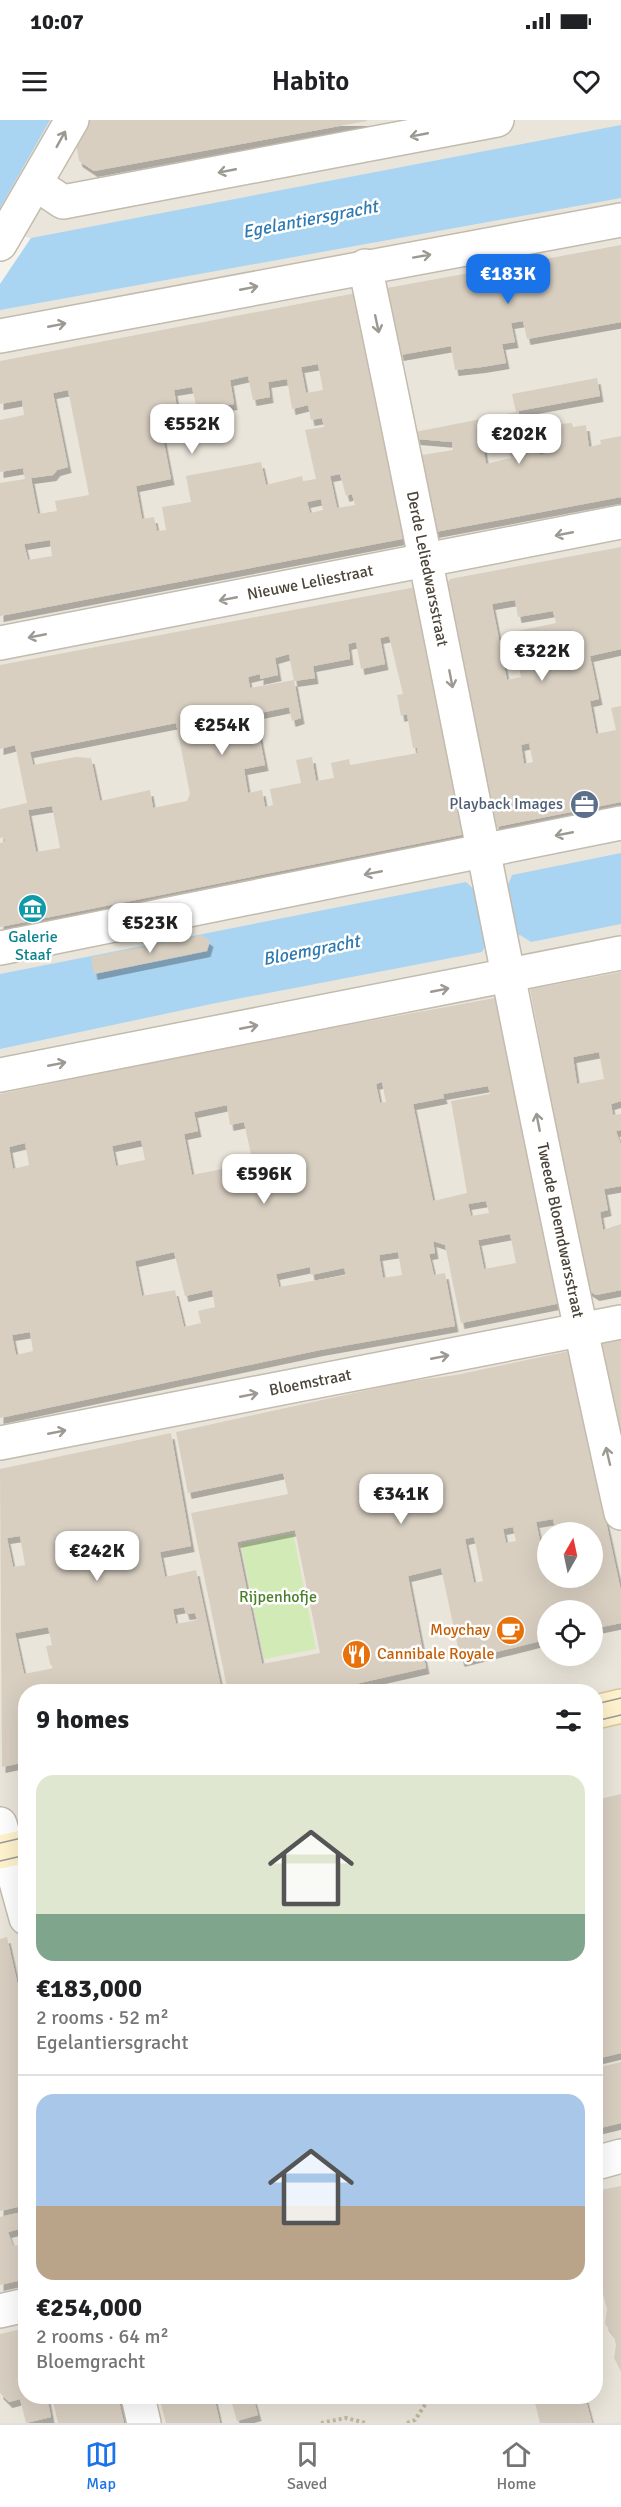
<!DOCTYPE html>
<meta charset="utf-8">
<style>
body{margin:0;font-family:Signika,sans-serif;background:#f2f2f2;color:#202124;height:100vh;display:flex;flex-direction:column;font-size:22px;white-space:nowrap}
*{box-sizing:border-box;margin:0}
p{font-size:20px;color:#757577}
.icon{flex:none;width:33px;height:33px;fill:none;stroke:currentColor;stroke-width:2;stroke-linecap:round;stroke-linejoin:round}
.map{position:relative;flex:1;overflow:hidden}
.details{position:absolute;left:18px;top:1564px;width:585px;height:720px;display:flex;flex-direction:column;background:#fff;border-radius:24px;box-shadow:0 6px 24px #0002}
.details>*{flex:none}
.needle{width:39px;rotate:9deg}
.tools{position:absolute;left:537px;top:1402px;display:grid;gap:12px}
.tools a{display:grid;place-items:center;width:66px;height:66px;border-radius:50%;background:#fff;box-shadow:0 6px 24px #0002;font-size:30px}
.price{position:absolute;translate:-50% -51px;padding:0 14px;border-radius:12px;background:#fff;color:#222;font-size:20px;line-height:39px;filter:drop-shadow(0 2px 3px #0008)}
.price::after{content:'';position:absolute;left:50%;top:36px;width:18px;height:14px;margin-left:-9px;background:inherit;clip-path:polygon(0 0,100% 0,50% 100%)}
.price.on{background:#1a73e8;color:#fff}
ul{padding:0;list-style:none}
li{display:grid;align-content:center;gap:12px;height:318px;padding:0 18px}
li+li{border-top:2px solid #e0e0e0}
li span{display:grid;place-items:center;height:186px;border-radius:18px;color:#555}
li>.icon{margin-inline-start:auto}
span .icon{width:108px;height:108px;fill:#fffc;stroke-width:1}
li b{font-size:26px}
h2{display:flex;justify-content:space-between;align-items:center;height:72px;padding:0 18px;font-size:26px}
.status{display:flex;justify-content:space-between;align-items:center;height:42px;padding:0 30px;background:#fff;direction:ltr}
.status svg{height:16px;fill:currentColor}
header{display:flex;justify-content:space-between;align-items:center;height:78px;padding:0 18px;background:#fff;font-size:27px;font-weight:600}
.tab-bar{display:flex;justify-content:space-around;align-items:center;height:84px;border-top:2px solid #e0e0e0;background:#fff;font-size:16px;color:#757577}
.tab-bar a{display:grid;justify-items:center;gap:3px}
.tab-bar .on{color:#1a73e8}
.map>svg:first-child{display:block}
</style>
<div class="status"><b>10:07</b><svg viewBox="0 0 49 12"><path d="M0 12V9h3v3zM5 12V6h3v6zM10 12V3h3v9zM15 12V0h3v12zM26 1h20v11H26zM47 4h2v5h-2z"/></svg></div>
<header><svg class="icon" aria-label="menu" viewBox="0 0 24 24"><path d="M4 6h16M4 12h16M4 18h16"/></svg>Habito<svg class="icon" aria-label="heart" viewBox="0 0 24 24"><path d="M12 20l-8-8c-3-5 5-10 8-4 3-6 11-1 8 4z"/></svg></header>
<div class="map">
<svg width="621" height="2303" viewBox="0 0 621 2303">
<defs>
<filter id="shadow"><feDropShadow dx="3.5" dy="6" stdDeviation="0" flood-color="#0004"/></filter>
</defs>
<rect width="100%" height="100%" fill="#f6f3ec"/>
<!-- residential -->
<path fill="#eae5da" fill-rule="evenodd" d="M0,0H621V2303H0ZM548,1413H592V1458H548ZM548,1491H592V1536H548ZM26,1572H596V2277H26Z"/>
<!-- green -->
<polygon fill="#d2eab5" points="293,1413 316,1529 264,1539 241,1424"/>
<!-- water -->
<g fill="#a9d4f2">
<polygon points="0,0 50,0 0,88"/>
<polygon points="621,5 621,78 0,190 0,108 31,118"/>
<polygon points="621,733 621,804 531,822 520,815 488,821 482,832 216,883 0,929 0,854 466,762 476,771 508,765 512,755"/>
</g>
<!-- pier -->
<polygon fill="#f6f3ec" points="0,108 31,118 0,164"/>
<!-- building -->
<g fill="#d8cfc1" fill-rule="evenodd" filter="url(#shadow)">
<polygon points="87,0 367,0 367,1 94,51 79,41 75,18"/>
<polygon points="621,125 621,202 527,219 523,201 511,203 515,222 502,224 506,243 482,247 455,250 451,226 400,235 387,168"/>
<path d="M356,173L407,418L0,496V363L25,359L23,348L0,352V300L24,295L22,280L0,284V241ZM318,244L323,270L306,273L301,247ZM248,256L253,280L270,277L268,262L287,259L292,289L308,285L311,300L322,298L324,307L305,310L316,359L303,361L302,356L266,365L261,342L186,356L191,382L162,387L166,410L157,411L154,397L142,399L136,366L171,359L159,297L178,294L174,270L192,267L197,290L234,284L230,260ZM68,270L89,375L55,381L57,391L38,394L31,358L53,355L57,350L68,347L53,273ZM340,354L346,376L352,374L355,385L337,388L330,356ZM321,379L323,390L310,393L307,382ZM50,420L52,436L28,440L24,424Z"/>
<path d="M597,258L600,276L518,291L520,306L539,302L543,327L539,335L551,332L550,323L562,321L559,304L572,303L573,307L586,305L589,327L601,324L600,320L621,316V377L435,412L422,335L453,330L452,322L417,319L415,312L516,292L512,274ZM507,320L511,338L486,344L483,325Z"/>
<path d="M621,427V529L590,536L599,579L590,581L596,614L616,610L611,588L621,586V682L496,707L446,465L450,459ZM515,480L518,497L553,491L556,503L512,512L521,557L507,560L492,484ZM529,623L533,642L524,644L521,625Z"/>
<path d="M416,467L451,656L466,714L0,807V723L5,722L4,717L0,718V689L27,683L15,625L0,629V545ZM389,516L403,574L397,575L401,596L407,594L413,628H417L418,633L350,645L349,639L331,643L334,658L316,661L312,637L296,640L301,663L270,669L273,685L265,687L262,670L248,673L244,649L265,645L255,594L289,587L292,601L301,598L294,560L250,568L248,557L260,554V559L278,555L275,538L289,534L294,561L315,558L313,546L350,539L348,524L356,522L361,549L385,544L380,518ZM176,603L190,674L187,681L153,688L150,670L100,681L91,638L76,637L33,645L30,632ZM52,686L60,728L36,732L28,690Z"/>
<polygon points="202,815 210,821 207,831 94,854 91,837"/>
<path d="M621,852V981L611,984L613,995L621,994V1010L616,1011L621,1025V1066L604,1069L608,1090L600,1092L603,1110L621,1104V1170L596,1175L588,1170L577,1116L530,869ZM599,932L604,959L577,964L573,937Z"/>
<path d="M500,877L561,1183L461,1203L445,1125L433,1121L435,1133L429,1134L434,1155L445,1153L455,1206L320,1230L0,1298V974L229,927ZM382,962L386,982L380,983L376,964ZM488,966L490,974L451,981L467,1073L433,1081L413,984L444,978L443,974ZM227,985L230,1005L244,1002L253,1043L192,1055L184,1014L198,1011L194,992ZM141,1020L145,1040L116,1046L112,1026ZM25,1023L29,1045L13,1049L9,1027ZM486,1081L489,1093L471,1096L468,1084ZM510,1114L516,1143L484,1149L478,1120ZM174,1132L185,1176L212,1170L215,1187L198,1191L201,1203L184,1207L175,1170L142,1176L135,1141ZM398,1132L402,1155L383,1158L379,1135ZM310,1147L311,1155L344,1148L346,1155L279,1167L276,1154ZM30,1212L33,1231L16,1235L12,1215Z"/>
<polygon points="621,1219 621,1321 599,1224"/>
<path d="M569,1231L621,1471V1503L592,1509V1491H548V1519L461,1541L441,1448L408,1456L426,1548L320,1572H228L191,1393L288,1374L283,1353L188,1373L176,1312L404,1262L456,1255ZM553,1399L556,1413H592V1458H548V1424L541,1425L536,1402ZM513,1407L516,1421L506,1423L503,1409ZM295,1410L320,1533L262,1544L237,1422ZM474,1417L483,1461L474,1463L465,1419Z"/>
<path d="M171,1313L191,1426L160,1432L165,1457L196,1450L222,1572H26V1642L2,1647L0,1349ZM20,1416L25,1445L13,1447L7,1418ZM184,1487L186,1494L195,1493L197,1500L176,1504L173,1489ZM48,1507L52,1525L46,1526L50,1544L54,1548L24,1554L15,1513Z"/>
<polygon points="621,1674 621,1933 596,1939 596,1680"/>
<polygon points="7,1817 26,1902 26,2085 0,2091 0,1819"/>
<polygon points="621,1942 621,2003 596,2009 596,1948"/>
<polygon points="621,2066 621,2251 614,2238 616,2225 614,2216 605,2204 607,2189 596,2148 596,2075 601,2070"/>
<polygon points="26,2091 26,2113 23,2108 8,2112 13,2126 26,2123 26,2159 0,2165 0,2097"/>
<polygon points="26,2208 26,2277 47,2277 51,2297 26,2303 20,2279 9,2282 0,2273 0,2214"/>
<polygon points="52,2277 118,2277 124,2303 58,2303"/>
<polygon points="159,2277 214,2277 220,2303 166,2303"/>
<polygon points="230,2277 253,2277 258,2295 237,2301"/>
<polygon points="544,2277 585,2277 592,2303 540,2303 534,2279"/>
</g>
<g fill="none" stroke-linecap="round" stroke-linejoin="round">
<defs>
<g id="street">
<polyline points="36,64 63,82 497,0"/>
<polyline points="0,124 72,0"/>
<path id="s1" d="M365,146C453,561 528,979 621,1393"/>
<polyline points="0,216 621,100"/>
<path id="s2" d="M0,523L621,402"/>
<polyline points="0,828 621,703"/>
<polyline points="0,955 621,833"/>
<path id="s3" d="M0,1323L621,1202"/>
<polyline points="0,1704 26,1798"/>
<polyline points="596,2043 621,2036"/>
<polyline points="0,2191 26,2185"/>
<polyline points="138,2277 144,2303"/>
</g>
<g id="secondary">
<polyline points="596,1592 621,1586"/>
<polyline points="0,1732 26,1726"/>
</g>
</defs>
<!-- street casing -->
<use href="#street" stroke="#c2bbae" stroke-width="36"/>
<!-- secondary casing -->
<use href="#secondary" stroke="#d6c79b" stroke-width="36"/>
<!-- path -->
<g stroke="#c4b79f" stroke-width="4" stroke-dasharray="3 3" stroke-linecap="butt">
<polyline points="321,2303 346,2298 366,2303"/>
<polyline points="407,2303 415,2300 430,2277"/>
</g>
<!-- street -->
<use href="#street" stroke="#fff" stroke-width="33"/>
<!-- secondary -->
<use href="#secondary" stroke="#fff3cd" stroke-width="33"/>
<!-- tram -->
<g stroke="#9a9a9a" stroke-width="1.5">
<polyline points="596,1584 621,1578"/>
<polyline points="596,1601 621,1595"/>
<polyline points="0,1723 26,1717"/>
<polyline points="0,1741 26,1735"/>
</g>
</g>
<!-- one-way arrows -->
<defs><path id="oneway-shaft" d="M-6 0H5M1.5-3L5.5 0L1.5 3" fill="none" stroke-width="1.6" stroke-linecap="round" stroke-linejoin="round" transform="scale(1.5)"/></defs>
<g stroke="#9c9892">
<use href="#oneway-shaft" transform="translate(419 15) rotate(169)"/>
<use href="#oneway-shaft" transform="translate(61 19) rotate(-61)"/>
<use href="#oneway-shaft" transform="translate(227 51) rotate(169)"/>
<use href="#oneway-shaft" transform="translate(422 136) rotate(-10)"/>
<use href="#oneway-shaft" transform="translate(249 168) rotate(-11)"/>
<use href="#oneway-shaft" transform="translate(377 204) rotate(78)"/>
<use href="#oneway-shaft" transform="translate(57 205) rotate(-11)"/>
<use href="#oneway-shaft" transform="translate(564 414) rotate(169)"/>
<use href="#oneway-shaft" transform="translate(228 479) rotate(169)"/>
<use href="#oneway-shaft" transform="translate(37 516) rotate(169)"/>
<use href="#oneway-shaft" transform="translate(451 559) rotate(79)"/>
<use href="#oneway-shaft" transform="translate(564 714) rotate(169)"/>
<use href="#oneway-shaft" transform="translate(373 753) rotate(169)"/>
<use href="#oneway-shaft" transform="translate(440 870) rotate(-11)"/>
<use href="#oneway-shaft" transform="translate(249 907) rotate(-11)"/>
<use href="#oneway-shaft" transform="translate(57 944) rotate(-11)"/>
<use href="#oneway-shaft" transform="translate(538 1002) rotate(-101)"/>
<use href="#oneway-shaft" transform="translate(440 1237) rotate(-11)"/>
<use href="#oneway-shaft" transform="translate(249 1275) rotate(-11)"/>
<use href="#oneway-shaft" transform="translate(57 1312) rotate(-11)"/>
<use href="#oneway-shaft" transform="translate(608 1336) rotate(-103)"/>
</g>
<!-- icons -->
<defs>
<symbol id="office-disc" viewBox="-11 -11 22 22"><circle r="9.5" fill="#5c6f8a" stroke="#fff"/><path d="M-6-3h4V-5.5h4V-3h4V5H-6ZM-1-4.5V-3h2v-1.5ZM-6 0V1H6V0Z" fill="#fff"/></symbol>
<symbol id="museum-disc" viewBox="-11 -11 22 22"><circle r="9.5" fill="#0f9aa8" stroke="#fff"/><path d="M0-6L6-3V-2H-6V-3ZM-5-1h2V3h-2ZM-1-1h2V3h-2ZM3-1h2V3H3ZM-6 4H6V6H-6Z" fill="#fff"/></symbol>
<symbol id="cafe-disc" viewBox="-11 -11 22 22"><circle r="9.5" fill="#e8710a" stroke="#fff"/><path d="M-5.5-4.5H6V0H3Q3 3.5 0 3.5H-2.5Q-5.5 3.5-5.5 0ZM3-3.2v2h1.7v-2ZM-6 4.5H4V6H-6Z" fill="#fff"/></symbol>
<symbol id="restaurant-disc" viewBox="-11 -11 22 22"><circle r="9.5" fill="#e8710a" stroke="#fff"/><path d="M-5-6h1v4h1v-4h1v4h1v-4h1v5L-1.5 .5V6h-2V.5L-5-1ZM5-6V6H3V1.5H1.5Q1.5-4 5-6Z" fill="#fff"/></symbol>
</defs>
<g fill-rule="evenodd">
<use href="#office-disc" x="568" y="668" width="33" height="33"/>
<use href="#museum-disc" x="16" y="772" width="33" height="33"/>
<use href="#cafe-disc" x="494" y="1494" width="33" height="33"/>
<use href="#restaurant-disc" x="340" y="1518" width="33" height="33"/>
</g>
<g text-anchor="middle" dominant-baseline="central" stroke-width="5" stroke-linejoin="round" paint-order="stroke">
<!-- street labels -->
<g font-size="16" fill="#4b4439" stroke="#fff">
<text stroke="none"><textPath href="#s1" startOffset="309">Derde Leliedwarsstraat</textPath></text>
<text stroke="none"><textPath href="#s2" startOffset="316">Nieuwe Leliestraat</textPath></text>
<text stroke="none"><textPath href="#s1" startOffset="984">Tweede Bloemdwarsstraat</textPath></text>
<text stroke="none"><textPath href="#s3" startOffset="316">Bloemstraat</textPath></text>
</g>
<!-- service labels -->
<g font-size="16" fill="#4e5e75" stroke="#fff" text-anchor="end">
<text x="563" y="684">Playback Images</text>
</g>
<!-- culture labels -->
<g font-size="16" fill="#0d838f" stroke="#fff">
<text x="33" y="817">Galerie<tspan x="33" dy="18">Staaf</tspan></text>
</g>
<!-- park labels -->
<g font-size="16" fill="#4a7f2a" stroke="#fff">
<text x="278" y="1477">Rijpenhofje</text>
</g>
<!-- food labels -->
<g font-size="16" fill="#c56008" stroke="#fff" text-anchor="end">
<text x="490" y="1510">Moychay</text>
<text x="377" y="1534" text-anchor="start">Cannibale Royale</text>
</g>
<!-- water labels -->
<g font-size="18" font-style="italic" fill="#2e7ab2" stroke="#fff">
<text transform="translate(310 99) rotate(-11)">Egelantiersgracht</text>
<text transform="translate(311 830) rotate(-11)">Bloemgracht</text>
</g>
</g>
</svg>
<div class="tools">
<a><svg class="needle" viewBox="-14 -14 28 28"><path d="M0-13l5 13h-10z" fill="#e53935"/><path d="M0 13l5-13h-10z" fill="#757577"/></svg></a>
<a><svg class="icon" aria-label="locate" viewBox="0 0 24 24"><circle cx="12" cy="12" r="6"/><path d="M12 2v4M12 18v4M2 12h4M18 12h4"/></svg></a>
</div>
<b class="price on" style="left:508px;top:185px">€183K</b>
<b class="price" style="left:192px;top:335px">€552K</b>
<b class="price" style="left:519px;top:345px">€202K</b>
<b class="price" style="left:542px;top:562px">€322K</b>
<b class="price" style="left:222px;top:636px">€254K</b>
<b class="price" style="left:150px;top:834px">€523K</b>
<b class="price" style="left:264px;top:1085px">€596K</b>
<b class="price" style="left:401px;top:1405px">€341K</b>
<b class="price" style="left:97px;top:1462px">€242K</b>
<section class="details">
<h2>9 homes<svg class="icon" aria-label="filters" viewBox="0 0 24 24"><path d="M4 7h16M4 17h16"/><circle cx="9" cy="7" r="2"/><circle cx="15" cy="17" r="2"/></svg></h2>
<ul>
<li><span style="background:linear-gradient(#dfe7d0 75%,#7fa58c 0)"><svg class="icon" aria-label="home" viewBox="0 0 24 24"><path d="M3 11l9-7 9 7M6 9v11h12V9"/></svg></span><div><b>€183,000</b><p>2 rooms · 52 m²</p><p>Egelantiersgracht</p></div></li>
<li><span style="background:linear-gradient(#a9c7e8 60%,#b9a48a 0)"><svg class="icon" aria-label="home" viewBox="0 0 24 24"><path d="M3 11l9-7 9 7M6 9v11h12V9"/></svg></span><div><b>€254,000</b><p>2 rooms · 64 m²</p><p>Bloemgracht</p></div></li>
</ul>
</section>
</div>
<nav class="tab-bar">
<a class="on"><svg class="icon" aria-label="map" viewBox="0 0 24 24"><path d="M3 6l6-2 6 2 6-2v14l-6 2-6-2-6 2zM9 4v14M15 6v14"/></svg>Map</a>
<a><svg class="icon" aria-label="saved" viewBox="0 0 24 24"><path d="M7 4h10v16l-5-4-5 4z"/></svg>Saved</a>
<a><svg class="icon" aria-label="home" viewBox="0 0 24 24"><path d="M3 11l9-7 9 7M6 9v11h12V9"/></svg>Home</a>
</nav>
